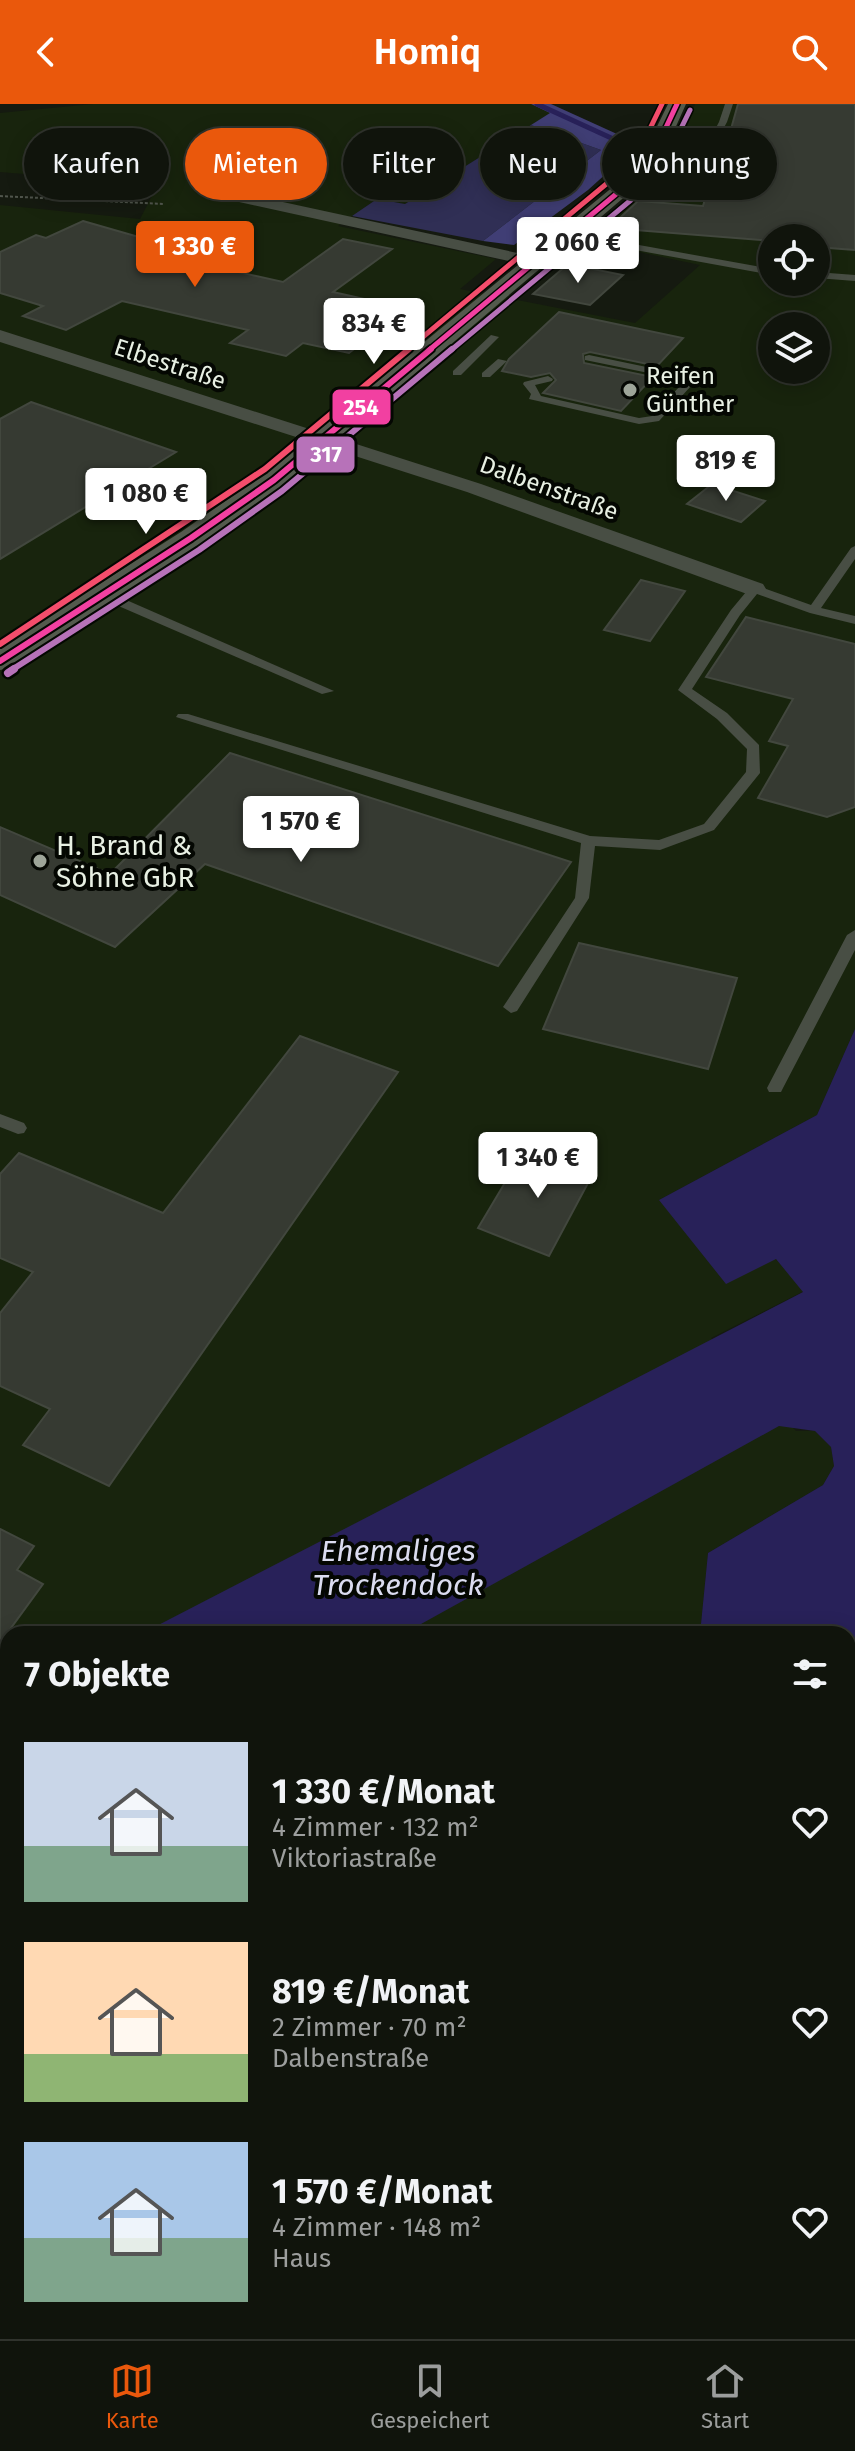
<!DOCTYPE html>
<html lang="de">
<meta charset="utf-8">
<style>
body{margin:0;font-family:"Fira Sans",sans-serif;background:#191d15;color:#f1f3f6;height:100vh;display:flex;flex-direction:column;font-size:30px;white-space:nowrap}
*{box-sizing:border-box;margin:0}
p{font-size:26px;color:#9c9e9d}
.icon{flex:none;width:44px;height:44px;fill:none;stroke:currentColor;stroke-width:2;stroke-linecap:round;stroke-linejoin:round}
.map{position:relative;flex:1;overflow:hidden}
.side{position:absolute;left:0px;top:1522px;width:856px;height:714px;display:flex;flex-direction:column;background:#10140c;border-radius:24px 24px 0 0;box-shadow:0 4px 20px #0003,0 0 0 2px #30332d}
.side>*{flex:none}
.hud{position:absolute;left:24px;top:24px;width:808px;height:72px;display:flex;gap:16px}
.buttons{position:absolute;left:758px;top:120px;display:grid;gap:16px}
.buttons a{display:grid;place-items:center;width:72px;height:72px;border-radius:50%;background:#10140c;box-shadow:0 4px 20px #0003,0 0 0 2px #30332d;font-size:40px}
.price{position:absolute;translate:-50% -68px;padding:0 18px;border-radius:8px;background:#fff;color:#222;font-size:26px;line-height:52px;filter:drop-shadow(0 2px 4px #0008)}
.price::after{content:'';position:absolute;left:50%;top:48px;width:24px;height:18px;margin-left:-12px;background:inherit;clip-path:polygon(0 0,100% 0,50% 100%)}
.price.selected{background:#ea580c;color:#fff}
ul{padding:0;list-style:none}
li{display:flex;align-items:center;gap:24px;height:200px;padding:0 24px}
li span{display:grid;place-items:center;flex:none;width:224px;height:160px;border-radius:0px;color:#555}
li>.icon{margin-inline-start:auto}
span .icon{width:96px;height:96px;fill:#fffc;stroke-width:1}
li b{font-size:34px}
h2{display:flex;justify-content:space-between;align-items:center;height:96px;padding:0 24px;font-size:34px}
.pill{padding:0 28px;border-radius:36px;background:#10140c;box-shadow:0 4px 20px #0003,0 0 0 2px #30332d;font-size:28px;line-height:72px}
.pill.selected{background:#ea580c;color:#fff}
header{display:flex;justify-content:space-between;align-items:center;height:104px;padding:0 24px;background:#ea580c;color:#fff;font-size:36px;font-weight:600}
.menu{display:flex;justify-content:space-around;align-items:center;height:112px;border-top:2px solid #30332d;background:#10140c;font-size:22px;color:#9c9e9d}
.menu a{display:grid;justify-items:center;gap:4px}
.menu .selected{color:#ea580c}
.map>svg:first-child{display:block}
</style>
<header><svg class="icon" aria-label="back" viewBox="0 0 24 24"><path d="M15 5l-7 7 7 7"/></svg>Homiq<svg class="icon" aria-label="search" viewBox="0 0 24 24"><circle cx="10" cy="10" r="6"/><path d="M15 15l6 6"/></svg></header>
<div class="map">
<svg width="855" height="2235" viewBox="0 0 855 2235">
<rect width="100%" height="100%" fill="#151a10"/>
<!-- built -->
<g fill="#18240d" fill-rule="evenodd">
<path d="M93,0H531L551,9L405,100L377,95L338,122L496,155L460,185L635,219L700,161L587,137L675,57L695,0H855V925L817,1011L659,1096L776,1155L804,1187L711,1234L796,1327H815L831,1343L834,1362L823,1381L708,1449L700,1530H8V1887L0,1869V101L140,115L154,88L59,73L0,68V9ZM772,134H816V178H772ZM772,222H816V266H772Z"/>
<rect x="25" y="2228" width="651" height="7"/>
</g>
<!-- green -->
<polygon fill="#302f55" points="531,21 601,46 483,137 352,112 377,95 405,100"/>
<!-- forest -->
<polygon fill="#403e75" points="531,0 551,0 639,40 588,86 514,141 483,137 601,46 531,21 550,9"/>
<!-- water -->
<g fill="#282159">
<polygon points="855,925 855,2235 676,2235 676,2228 848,2228 848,1530 700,1530 708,1449 823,1381 834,1362 831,1343 815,1327 779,1322 403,1530 141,1530 803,1188 776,1155 726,1180 659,1096 817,1011"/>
<polygon points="0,1869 8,1887 8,2228 25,2228 25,2235 0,2235"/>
</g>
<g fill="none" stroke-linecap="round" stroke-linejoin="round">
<!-- stream -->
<polyline stroke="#282159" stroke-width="5" points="537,0 633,44"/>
</g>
<!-- building -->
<g fill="#363a32" stroke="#42473e" stroke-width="2">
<polygon points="738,0 855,0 855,146 816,143 816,134 772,134 772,137 609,124 638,97 703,102 711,75 717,75"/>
<polygon points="83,117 205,152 193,158 283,178 343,135 392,145 333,188 405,204 401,208 406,209 367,240 362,239 349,249 303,239 286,252 230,239 248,226 122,197 66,226 23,212 43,202 0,189 0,148 36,131 46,134"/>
<polygon points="568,160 623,171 590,201 533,190"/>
<polygon points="559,208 683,234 657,262 590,248 583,250 584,259 653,273 621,307 543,289 556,276 550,269 531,273 502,267 509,255"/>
<polygon points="31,298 176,348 0,455 0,315"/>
<polygon points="712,380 765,397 741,418 687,400"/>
<polygon points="641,476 685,487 650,537 604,526"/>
<polygon points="746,513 855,540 855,703 827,713 758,694 788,642 769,637 793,595 706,573"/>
<polygon points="230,649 525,743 571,758 498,862 205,760 115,843 0,791 0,723 110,770"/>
<polygon points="579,839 737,874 708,965 543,925"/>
<polygon points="300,932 398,968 109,1382 23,1341 50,1305 0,1282 0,1209 33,1168 0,1154 0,1070 19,1049 163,1109"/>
<polygon points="528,1040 596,1064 549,1152 478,1124"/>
<polygon points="0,1425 34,1442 17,1466 43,1480 0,1539"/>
</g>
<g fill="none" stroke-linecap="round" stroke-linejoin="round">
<!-- path -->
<polyline stroke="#50554c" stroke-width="2" stroke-dasharray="3 2" stroke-linecap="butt" points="0,92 164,100"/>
<!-- service -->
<g fill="#484e44" fill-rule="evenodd">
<polygon points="725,0 733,0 727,18 699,70 664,96 658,96 658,92 693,67 719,18"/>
<polygon points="630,45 659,47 627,49"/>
<polygon points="567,128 772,165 772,171 564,133"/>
<polygon points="816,168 855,171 855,177 816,174"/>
<polygon points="491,231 499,233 461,271 453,271 453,267"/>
<polygon points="589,251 680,270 691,282 659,317 639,320 529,295 531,290 523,280 524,278 548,272 553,275 552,277 535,281 541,292 639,314 652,312 680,282 673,274 585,256 585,252"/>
<polygon points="498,255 507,257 490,273 482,273 482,269"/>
<polygon points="855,442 855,455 821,504 855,512 855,520 810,509 757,490 740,511 692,585 727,609 759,641 760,669 714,726 660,746 595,742 589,794 517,907 511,909 503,903 575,794 581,739 176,613 178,610 188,610 590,732 659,736 704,720 746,668 747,645 717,615 678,586 731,506 751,482 755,481 811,501 851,444"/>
<polygon points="100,488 108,488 334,587 322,590 100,494"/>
<polygon points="855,826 855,846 783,984 781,988 769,988 767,984 847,831"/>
<polygon points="0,1010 24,1019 27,1024 24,1029 18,1030 0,1023"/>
<polygon points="0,1616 8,1617 8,1639 0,1638"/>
<polygon points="0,1737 8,1740 8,1778 0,1775"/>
<rect x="83" y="2228" width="28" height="7"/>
<polygon points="489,2228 517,2228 516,2235 488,2235"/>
</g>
<!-- minor -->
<g fill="#484e44" fill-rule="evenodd">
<polygon points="227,86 536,153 545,158 536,163 221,94 219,91"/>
<polygon points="0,226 481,380 763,480 766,485 763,490 747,490 467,388 0,238"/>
</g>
<!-- secondary -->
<polygon fill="#535a4d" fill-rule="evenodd" points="668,0 686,0 665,47 628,90 284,382 201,440 11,564 0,566 0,543 181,428 264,370 614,82 646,45"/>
<defs>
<polyline id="bus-1-far1" points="428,247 621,86 655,47 677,0"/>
<polyline id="bus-1" points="0,557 191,434 274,376 431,245"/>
<polyline id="bus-2-far2" points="450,247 631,96 666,55 690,6"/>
<polyline id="bus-2-far1" points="10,567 199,446 282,387 452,245"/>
<polyline id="bus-2" points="8,569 14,565"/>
<polyline id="bus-3-far1" points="406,247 611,76 643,39 662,0"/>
<polyline id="bus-3" points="0,540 265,365 409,245"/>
</defs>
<!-- bus-1-far1 casing -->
<use href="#bus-1-far1" stroke="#040702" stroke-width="8"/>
<!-- bus-1 casing -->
<use href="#bus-1" stroke="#040702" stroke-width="10"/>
<!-- bus-2-far2 casing -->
<use href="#bus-2-far2" stroke="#040702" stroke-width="8"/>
<!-- bus-2-far1 casing -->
<use href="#bus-2-far1" stroke="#040702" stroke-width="10"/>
<!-- bus-2 casing -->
<use href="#bus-2" stroke="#040702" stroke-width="13"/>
<!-- bus-3-far1 casing -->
<use href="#bus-3-far1" stroke="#040702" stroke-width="8"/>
<!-- bus-3 casing -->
<use href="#bus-3" stroke="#040702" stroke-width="10"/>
<!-- bus-1-far1 -->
<use href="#bus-1-far1" stroke="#f240a1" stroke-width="5"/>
<!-- bus-1 -->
<use href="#bus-1" stroke="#f240a1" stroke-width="6"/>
<!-- bus-2-far2 -->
<use href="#bus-2-far2" stroke="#b772b9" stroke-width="5"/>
<!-- bus-2-far1 -->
<use href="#bus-2-far1" stroke="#b772b9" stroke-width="6"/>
<!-- bus-2 -->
<use href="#bus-2" stroke="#b772b9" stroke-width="8"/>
<!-- bus-3-far1 -->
<use href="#bus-3-far1" stroke="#f44d6c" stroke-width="5"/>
<!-- bus-3 -->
<use href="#bus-3" stroke="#f44d6c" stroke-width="6"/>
</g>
<!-- markers -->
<g fill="#9ea599" stroke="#040702" stroke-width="3">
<circle cx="630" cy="286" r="8"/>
<circle cx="40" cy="757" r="8"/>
</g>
<g text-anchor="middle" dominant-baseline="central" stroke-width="8" stroke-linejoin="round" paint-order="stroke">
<!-- far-street labels -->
<g font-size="24" fill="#e8f0e3" stroke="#040702">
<text transform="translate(170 260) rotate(18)">Elbestraße</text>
<text transform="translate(549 384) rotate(20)">Dalbenstraße</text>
</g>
<!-- far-poi labels -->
<g font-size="24" fill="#e8f0e3" stroke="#040702" text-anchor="start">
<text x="646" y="272">Reifen<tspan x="646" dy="28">Günther</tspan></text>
</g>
<!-- poi labels -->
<g font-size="28" fill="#e8f0e3" stroke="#040702" text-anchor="start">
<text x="56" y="741">H. Brand &amp;<tspan x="56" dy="32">Söhne GbR</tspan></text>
</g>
<!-- water labels -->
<g font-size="30" font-style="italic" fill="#dbdcf0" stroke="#040702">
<text x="398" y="1447">Ehemaliges<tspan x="398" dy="34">Trockendock</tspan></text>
</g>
</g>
<g stroke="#040702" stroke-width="3">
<rect x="331" y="284" width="61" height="38" rx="8" fill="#f240a1"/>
<rect x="295" y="331" width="61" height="39" rx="8" fill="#b772b9"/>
</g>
<g font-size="22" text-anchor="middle" font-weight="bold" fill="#fff">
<text x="361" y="311">254</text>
<text x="326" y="358">317</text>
</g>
</svg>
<div class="buttons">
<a><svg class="icon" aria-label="locate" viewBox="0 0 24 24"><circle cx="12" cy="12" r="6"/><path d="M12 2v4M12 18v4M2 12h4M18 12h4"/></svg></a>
<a><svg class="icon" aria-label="layers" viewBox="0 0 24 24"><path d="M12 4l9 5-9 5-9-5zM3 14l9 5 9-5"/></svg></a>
</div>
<b class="price" style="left:578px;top:181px">2 060 €</b>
<b class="price selected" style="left:195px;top:185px">1 330 €</b>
<b class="price" style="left:374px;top:262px">834 €</b>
<b class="price" style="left:726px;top:399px">819 €</b>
<b class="price" style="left:146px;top:432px">1 080 €</b>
<b class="price" style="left:301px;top:760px">1 570 €</b>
<b class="price" style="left:538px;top:1096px">1 340 €</b>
<div class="hud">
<a class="pill">Kaufen</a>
<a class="pill selected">Mieten</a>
<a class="pill">Filter</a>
<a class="pill">Neu</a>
<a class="pill">Wohnung</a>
</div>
<section class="side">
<h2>7 Objekte<svg class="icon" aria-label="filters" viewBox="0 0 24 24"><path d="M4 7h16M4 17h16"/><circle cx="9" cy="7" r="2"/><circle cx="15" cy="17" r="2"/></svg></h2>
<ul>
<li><span style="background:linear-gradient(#c9d6e8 65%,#7fa58c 0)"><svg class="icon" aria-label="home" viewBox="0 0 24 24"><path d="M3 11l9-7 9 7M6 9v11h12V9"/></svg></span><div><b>1 330 €/Monat</b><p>4 Zimmer · 132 m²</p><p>Viktoriastraße</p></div><svg class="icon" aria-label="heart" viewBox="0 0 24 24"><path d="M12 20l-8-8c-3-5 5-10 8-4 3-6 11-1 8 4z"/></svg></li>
<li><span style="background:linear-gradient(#ffd9b3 70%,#8fb573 0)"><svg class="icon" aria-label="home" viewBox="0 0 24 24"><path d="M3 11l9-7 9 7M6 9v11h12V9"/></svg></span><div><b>819 €/Monat</b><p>2 Zimmer · 70 m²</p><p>Dalbenstraße</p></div><svg class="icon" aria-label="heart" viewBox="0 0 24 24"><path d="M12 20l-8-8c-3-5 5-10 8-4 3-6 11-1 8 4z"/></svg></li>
<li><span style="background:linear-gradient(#a9c7e8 60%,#7fa58c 0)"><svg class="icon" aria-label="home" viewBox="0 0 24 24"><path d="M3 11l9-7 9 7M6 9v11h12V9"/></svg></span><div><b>1 570 €/Monat</b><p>4 Zimmer · 148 m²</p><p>Haus</p></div><svg class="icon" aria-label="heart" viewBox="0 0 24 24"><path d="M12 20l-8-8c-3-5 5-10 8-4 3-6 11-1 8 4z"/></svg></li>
</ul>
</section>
</div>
<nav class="menu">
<a class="selected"><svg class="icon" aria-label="map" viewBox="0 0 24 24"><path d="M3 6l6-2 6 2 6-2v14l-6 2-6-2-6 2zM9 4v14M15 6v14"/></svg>Karte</a>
<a><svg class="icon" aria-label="saved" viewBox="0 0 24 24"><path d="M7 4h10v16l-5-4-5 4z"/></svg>Gespeichert</a>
<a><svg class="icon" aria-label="home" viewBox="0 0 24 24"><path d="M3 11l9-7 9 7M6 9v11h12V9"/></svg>Start</a>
</nav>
